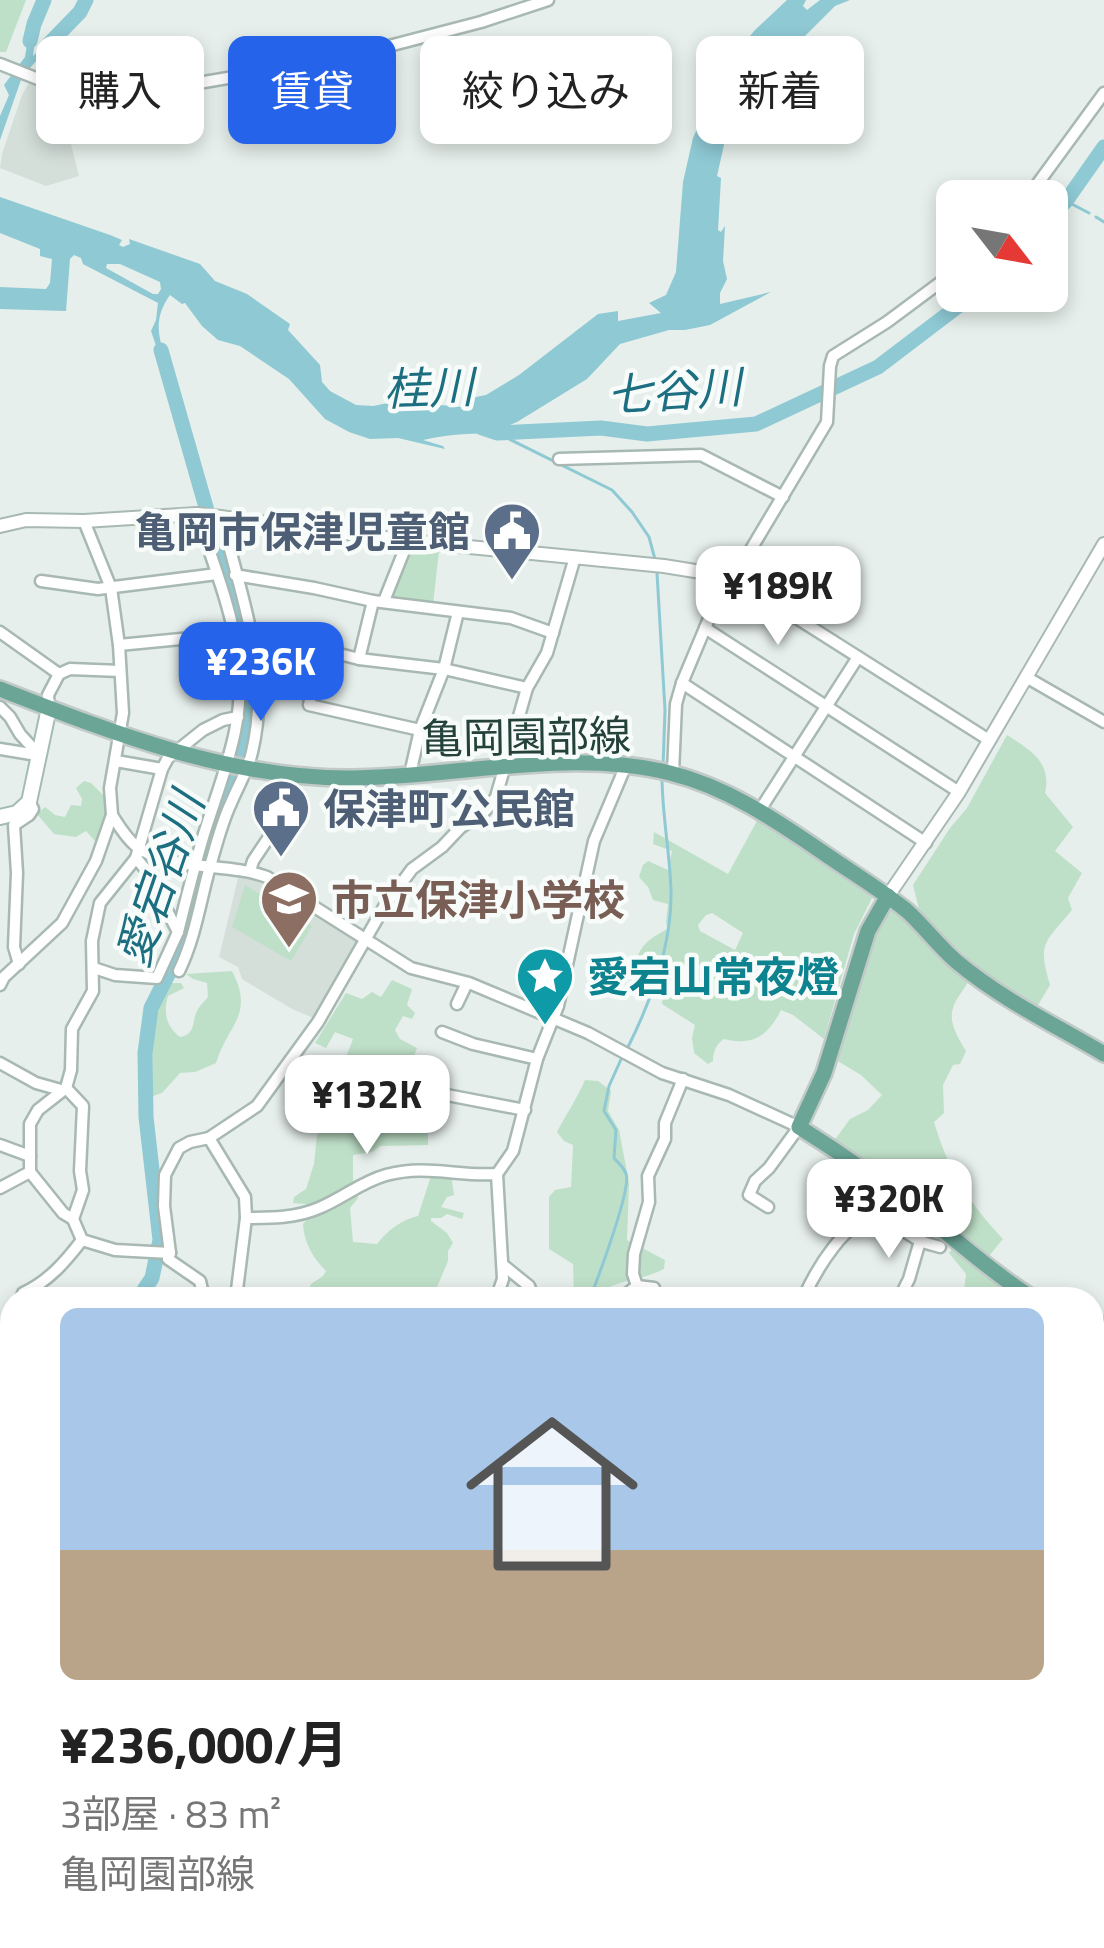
<!DOCTYPE html>
<html lang="ja">
<meta charset="utf-8">
<style>
body{margin:0;font-family:"Titillium Web","Noto Sans JP",sans-serif;background:#f2f2f2;color:#222;height:100vh;display:flex;flex-direction:column;font-size:45px;white-space:nowrap}
*{box-sizing:border-box;margin:0}
p{font-size:39px;color:#767676}
.icon{flex:none;width:66px;height:66px;fill:none;stroke:currentColor;stroke-width:2;stroke-linecap:round;stroke-linejoin:round}
.map{position:relative;flex:1;overflow:hidden}
.panel{position:absolute;left:0px;top:1287px;width:1104px;height:663px;display:flex;flex-direction:column;background:#fff;border-radius:36px 36px 0 0;box-shadow:0 6px 18px #0003}
.panel>*{flex:none}
.guide{position:absolute;left:36px;top:36px;width:1032px;height:108px;display:flex;gap:24px}
.needle{width:78px;rotate:121deg}
.controls{position:absolute;left:936px;top:180px;display:grid;gap:24px}
.controls a{display:grid;place-items:center;width:132px;height:132px;border-radius:18px;background:#fff;box-shadow:0 6px 18px #0003;font-size:60px}
.price{position:absolute;translate:-50% -102px;padding:0 27px;border-radius:24px;background:#fff;color:#222;font-size:39px;line-height:78px;filter:drop-shadow(0 3px 6px #0008)}
.price::after{content:'';position:absolute;left:50%;top:72px;width:36px;height:27px;margin-left:-18px;background:inherit;clip-path:polygon(0 0,100% 0,50% 100%)}
.price.active{background:#2563eb;color:#fff}
ul{padding:0;list-style:none}
li{display:grid;align-content:center;gap:24px;height:636px;padding:0 60px}
li span{display:grid;place-items:center;height:372px;border-radius:18px;color:#555}
li>.icon{margin-inline-start:auto}
span .icon{width:216px;height:216px;fill:#fffc;stroke-width:1}
li b{font-size:51px}
.chip{padding:0 42px;border-radius:18px;background:#fff;box-shadow:0 6px 18px #0003;font-size:42px;line-height:108px}
.chip.active{background:#2563eb;color:#fff}
.map>svg:first-child{display:block}
</style>
<div class="map">
<svg width="1104" height="1948" viewBox="0 0 1104 1948">
<rect width="100%" height="100%" fill="#e6efeb"/>
<!-- built -->
<g fill="#d4dfda">
<polygon points="32,78 102,106 64,117 79,176 46,186 0,168 2,154 22,95"/>
<polygon points="239,874 266,885 362,943 316,1019 292,1009 242,979 238,967 219,957"/>
</g>
<!-- green -->
<g fill="#bfe0c8" fill-rule="evenodd">
<polygon points="0,0 26,0 6,52 0,52"/>
<polygon points="413,549 439,551 433,604 395,600 392,595 408,551"/>
<path d="M1007,735C1030,750 1052,762 1045,793L1073,827L1055,851L1082,873L1068,898L1072,910C1045,943 1037,942 1050,985L1037,1007L999,985L921,917L913,885L950,828L967,808Z"/>
<polygon points="84,781 91,783 107,799 105,818 97,843 86,831 76,837 54,834 37,814 45,807 55,815 65,817 71,805 81,806 82,799 76,788"/>
<path d="M758,819L863,885L872,898L854,934L824,1039L793,1015L781,1010C768,1036 753,1046 724,1039C716,1044 713,1052 713,1061L708,1064L694,1053L692,1038L695,1025L662,1004L667,966L648,969L636,965C637,946 653,936 668,929L666,923L668,904L653,900L648,887L639,877L643,865L648,861L668,870L672,851L653,844L654,832L728,874ZM712,913L743,933L735,950L700,931L698,925L706,915Z"/>
<polygon points="245,885 312,926 291,961 232,927"/>
<path d="M892,910L969,979C965,990 956,997 953,1008C948,1023 959,1039 966,1051L960,1064L953,1065L943,1085L944,1113L934,1122C948,1170 969,1203 1003,1239L988,1257L951,1225L834,1141L850,1119L868,1110L882,1095L861,1075L836,1060C853,1007 856,955 892,910Z"/>
<path d="M232,971C255,1015 228,1024 216,1063L195,1072L180,1073L162,1093L153,1096L152,1030L166,983H181L184,988L168,996C163,1013 166,1026 180,1037C197,1034 191,1021 198,1009C201,1004 205,1001 208,997L207,983L193,979L186,974Z"/>
<path d="M392,980L412,989L407,1005L415,1013L412,1019L403,1016L395,1030L400,1039L417,1048L405,1081L415,1083L417,1118L428,1123V1145L380,1146L372,1152L353,1155V1182L358,1198L350,1208L353,1242L377,1244C388,1230 401,1220 418,1216L432,1173L451,1174L454,1195L447,1197L441,1207L464,1213L462,1219L447,1214L441,1218H431V1221L447,1233L453,1243L448,1251V1261L432,1299H306L311,1284L323,1276L326,1271C313,1258 304,1243 303,1224L311,1215L306,1204L293,1203L294,1197L306,1189L314,1164L317,1135L330,1121L326,1109L353,1039L335,1032L326,1048L315,1043L346,993L362,999L372,992L381,997Z"/>
<path d="M585,1080L598,1081L611,1091L608,1111L619,1130L629,1183L627,1240L665,1260L664,1269C645,1279 625,1279 605,1289L601,1299H574L573,1264L549,1249V1197L555,1190L571,1187L573,1145L564,1141L557,1132C566,1114 577,1099 585,1080Z"/>
<polygon points="952,1249 960,1253 1022,1299 963,1299 966,1274 949,1253"/>
<polygon points="1104,1381 1104,1521 1092,1514 1092,1396"/>
<polygon points="1092,1529 1104,1546 1104,1948 198,1948 193,1938 1092,1938"/>
<polygon points="0,1812 12,1832 12,1938 87,1938 96,1948 0,1948"/>
</g>
<!-- water -->
<g fill="#8ec9d4" fill-rule="evenodd">
<path d="M787,0H806L803,6L807,10L820,0H850L835,6L780,61L728,127L717,176L721,178L718,230L721,232L725,226L723,261L727,279L720,293V304L771,292L710,325L685,330H669L620,344L587,379L517,422L505,427L549,425L553,429C510,435 466,430 423,440L443,446L445,449L398,438L370,439L349,432L325,419L289,379L240,346L218,340L202,326L185,303L182,304L170,295C151,322 160,339 168,368L165,372L151,331L156,320L158,303L83,264L81,258L74,255L70,259L66,311L0,309V287L46,289L50,283L52,259L40,256V249L0,233V197L110,235L122,240L119,245L123,247L130,244L129,239L200,264L215,281L247,294L290,324L288,330L320,365L322,382L330,391L356,405L373,406L398,401L461,407L471,398L486,395L519,375L598,314L618,311V321L661,313L649,303L666,295L676,272L683,182L693,138L724,67L755,30ZM107,264H120L160,282L161,289L158,294H153L106,268Z"/>
<polygon points="31,19 37,22 33,56 57,32 60,34 22,77 0,140 0,116 9,95 4,85 25,57"/>
</g>
<g fill="none" stroke-linecap="round" stroke-linejoin="round">
<!-- stream -->
<g stroke="#8ec9d4" stroke-width="3">
<polyline points="1066,201 1089,213"/>
<polyline points="1096,217 1104,222"/>
<polyline points="497,433 612,490 632,512 649,537 656,563"/>
<polyline points="657,573 665,710 663,767"/>
<path d="M628,1047C651,1001 672,943 671,891C670,853 662,815 662,776"/>
<path d="M590,1299C597,1280 632,1188 626,1174C624,1167 618,1163 614,1158L616,1130L604,1111L609,1086L623,1055"/>
</g>
<!-- river -->
<g stroke="#8ec9d4" stroke-width="15">
<polyline points="30,41 34,24 44,0"/>
<polyline points="46,47 80,12 86,0"/>
<polyline points="1047,221 1066,201 1104,147"/>
<polyline points="482,428 497,433 601,428 647,434 756,424 878,367 978,291"/>
<polyline points="138,1299 152,1278 160,1240 146,1117 145,1053 151,1008 183,945 212,832 243,751 248,719 246,650 240,626 161,350"/>
<polyline points="184,1938 190,1948"/>
</g>
<defs>
<g id="minor">
<polyline points="0,64 86,98 98,100 147,85 175,87 339,59 481,22 548,0"/>
<polyline points="1025,201 1104,93"/>
<polyline points="559,459 701,455 783,497"/>
<polyline points="235,575 314,588 373,601 511,618 553,633"/>
<polyline points="732,577 989,740"/>
<polyline points="41,581 98,589 217,574"/>
<polyline points="384,601 408,541"/>
<polyline points="705,628 959,792"/>
<polyline points="0,632 59,674"/>
<polyline points="119,645 253,632 359,659 444,669 527,688"/>
<polyline points="320,651 309,705 420,730"/>
<polyline points="359,659 373,601"/>
<polyline points="1026,677 1104,722"/>
<polyline points="682,683 926,843"/>
<polyline points="0,707 10,717 20,734 40,756"/>
<polyline points="49,708 48,695 59,674 70,669 120,671"/>
<polyline points="0,749 37,755"/>
<polyline points="116,761 162,769"/>
<polyline points="673,773 676,704 682,683 721,590 741,566 827,422 830,366 833,356 887,322 957,270"/>
<polyline points="410,774 420,730 444,669 458,612"/>
<polyline points="760,810 858,657"/>
<path d="M112,815C119,826 126,838 136,846C170,872 227,862 267,877L411,968L469,983L588,1033L662,1073L729,1095L799,1127L769,1168L755,1181L749,1195L768,1207"/>
<polyline points="250,871 253,861 283,816 281,773"/>
<path d="M178,932C186,900 194,867 204,834C223,773 247,722 238,655C231,607 212,560 197,514"/>
<polyline points="19,964 14,947 17,873 14,825 29,815 33,809 29,802"/>
<polyline points="94,968 115,975 157,978 178,932 146,870 136,858"/>
<path d="M179,971C197,934 201,894 213,856C218,838 223,820 231,803C238,786 248,770 252,752C272,669 240,597 222,517"/>
<polyline points="0,985 4,977 62,923 96,861 112,815 110,788 123,713 119,645 111,588 84,521"/>
<polyline points="457,1004 467,983"/>
<polyline points="442,1032 473,1044 537,1059"/>
<polyline points="0,1063 36,1083 61,1090"/>
<polyline points="423,1082 447,1095 525,1110"/>
<polyline points="66,1088 83,1106 80,1171 83,1190 73,1219 82,1240 115,1250 170,1253"/>
<polyline points="209,1138 245,1197 246,1218 237,1290 232,1299"/>
<polyline points="0,1145 30,1156"/>
<polyline points="30,1172 63,1213 73,1219"/>
<polyline points="879,1181 884,1218"/>
<polyline points="0,1188 30,1172 30,1124 38,1110 66,1088 71,1070 72,1029 93,991 92,941 100,903 136,858 162,769 168,758 203,730 223,720 238,717"/>
<path d="M246,1218C271,1218 296,1218 319,1208C343,1198 361,1182 386,1175C427,1164 458,1177 497,1174"/>
<polyline points="503,1265 529,1286 534,1299"/>
<polyline points="637,1286 633,1274 634,1254 649,1202 648,1176 665,1139 665,1123 683,1079"/>
<path d="M21,1299L23,1293C48,1282 66,1261 82,1240"/>
<polyline points="204,1299 200,1281 168,1259 170,1253 164,1206 165,1175 179,1148 190,1142 209,1138 257,1106 318,1022 384,907 412,869 442,847 460,828 486,810 496,797 527,688 547,653 575,557"/>
<polyline points="496,1299 503,1279 497,1174 513,1151 537,1059 558,1006 594,841 626,765"/>
<polyline points="620,1299 637,1286 654,1288"/>
<path d="M803,1299C814,1274 847,1214 879,1218C894,1221 907,1235 921,1241C927,1244 934,1245 940,1247"/>
<polyline points="899,1299 909,1279 920,1241"/>
<polyline points="0,1341 12,1320"/>
<polyline points="0,1517 12,1507"/>
<polyline points="0,1572 0,1600"/>
</g>
<g id="tertiary">
<polyline points="0,526 26,520 84,521 197,514 408,541 664,566 732,577"/>
<polyline points="888,896 959,792 1104,544"/>
</g>
<polyline id="secondary" points="0,817 17,813 29,802 49,708"/>
<g id="primary">
<path d="M0,689C113,733 229,779 352,778C456,777 568,748 670,773C731,788 781,824 831,858C856,875 882,891 906,910C924,926 939,947 957,962C1001,999 1055,1025 1104,1054"/>
<path d="M888,896L868,931L824,1073L799,1127C847,1157 893,1190 937,1225C969,1251 999,1277 1034,1299"/>
<polyline points="1092,1323 1104,1325"/>
</g>
</defs>
<!-- minor casing -->
<use href="#minor" stroke="#a8b8b2" stroke-width="15"/>
<!-- tertiary casing -->
<use href="#tertiary" stroke="#a8b8b2" stroke-width="16"/>
<!-- secondary casing -->
<use href="#secondary" stroke="#a4bbb3" stroke-width="18"/>
<!-- primary casing -->
<use href="#primary" stroke="#c2cac8" stroke-width="20"/>
<!-- minor -->
<use href="#minor" stroke="#fff" stroke-width="10"/>
<!-- tertiary -->
<use href="#tertiary" stroke="#fff" stroke-width="12"/>
<!-- secondary -->
<use href="#secondary" stroke="#fff" stroke-width="14"/>
<!-- primary -->
<use href="#primary" stroke="#6aa596" stroke-width="15"/>
</g>
<!-- icons -->
<defs>
<symbol id="civic-pin" viewBox="-11 -11 22 30"><path d="M0 17L-7.5 6A9.5 9.5 0 1 1 7.5 6Z" fill="#5c6f8a" stroke="#f7fbf9"/><path d="M-.6-6.5H3V-4.5H.6V-3L4-1V1h2V6H-6V1h2V-1L-.6-3ZM-1.2 2.5V6h2.4V2.5Z" fill="#fff"/></symbol>
<symbol id="school-pin" viewBox="-11 -11 22 30"><path d="M0 17L-7.5 6A9.5 9.5 0 1 1 7.5 6Z" fill="#8d6e63" stroke="#f7fbf9"/><path d="M0-5L7-2L0 1L-7-2ZM-4 1L0 2.5L4 1V4Q0 6-4 4Z" fill="#fff"/></symbol>
<symbol id="sight-pin" viewBox="-11 -11 22 30"><path d="M0 17L-7.5 6A9.5 9.5 0 1 1 7.5 6Z" fill="#0f9aa8" stroke="#f7fbf9"/><path d="M0-6L1.8-2.2L6-1.7L2.9 1.2L3.7 5.4L0 3.3L-3.7 5.4L-2.9 1.2L-6-1.7L-1.8-2.2Z" fill="#fff"/></symbol>
</defs>
<g fill-rule="evenodd">
<use href="#civic-pin" x="479" y="498" width="66" height="90"/>
<use href="#civic-pin" x="248" y="775" width="66" height="90"/>
<use href="#school-pin" x="256" y="866" width="66" height="90"/>
<use href="#sight-pin" x="512" y="943" width="66" height="90"/>
</g>
<g text-anchor="middle" dominant-baseline="central" stroke-width="9" stroke-linejoin="round" paint-order="stroke">
<!-- service labels -->
<g font-size="42" font-weight="bold" fill="#4e5e75" stroke="#f7fbf9" text-anchor="end">
<text x="470" y="531">亀岡市保津児童館</text>
<text x="323" y="808" text-anchor="start">保津町公民館</text>
</g>
<!-- street labels -->
<g font-size="42" fill="#24423a" stroke="#f7fbf9">
<text transform="translate(526 736) rotate(-1)">亀岡園部線</text>
</g>
<!-- education labels -->
<g font-size="42" font-weight="bold" fill="#785e54" stroke="#f7fbf9" text-anchor="start">
<text x="331" y="899">市立保津小学校</text>
</g>
<!-- culture labels -->
<g font-size="42" font-weight="bold" fill="#0d838f" stroke="#f7fbf9" text-anchor="start">
<text x="587" y="976">愛宕山常夜燈</text>
</g>
<!-- water labels -->
<g font-size="45" font-style="italic" fill="#1c6f80" stroke="#f7fbf9">
<text transform="translate(429 387) rotate(-2)">桂川</text>
<text transform="translate(674 390) rotate(-4)">七谷川</text>
<text transform="translate(159 879) rotate(-71)">愛宕谷川</text>
</g>
</g>
</svg>
<div class="controls">
<a><svg class="needle" viewBox="-14 -14 28 28"><path d="M0-13l5 13h-10z" fill="#e53935"/><path d="M0 13l5-13h-10z" fill="#767676"/></svg></a>
</div>
<b class="price" style="left:778px;top:648px">¥189K</b>
<b class="price active" style="left:261px;top:724px">¥236K</b>
<b class="price" style="left:367px;top:1157px">¥132K</b>
<b class="price" style="left:889px;top:1261px">¥320K</b>
<div class="guide">
<a class="chip">購入</a>
<a class="chip active">賃貸</a>
<a class="chip">絞り込み</a>
<a class="chip">新着</a>
</div>
<section class="panel">
<ul>
<li><span style="background:linear-gradient(#a9c7e8 65%,#b9a48a 0)"><svg class="icon" aria-label="home" viewBox="0 0 24 24"><path d="M3 11l9-7 9 7M6 9v11h12V9"/></svg></span><div><b>¥236,000/月</b><p>3部屋 · 83 m²</p><p>亀岡園部線</p></div></li>
</ul>
</section>
</div>
